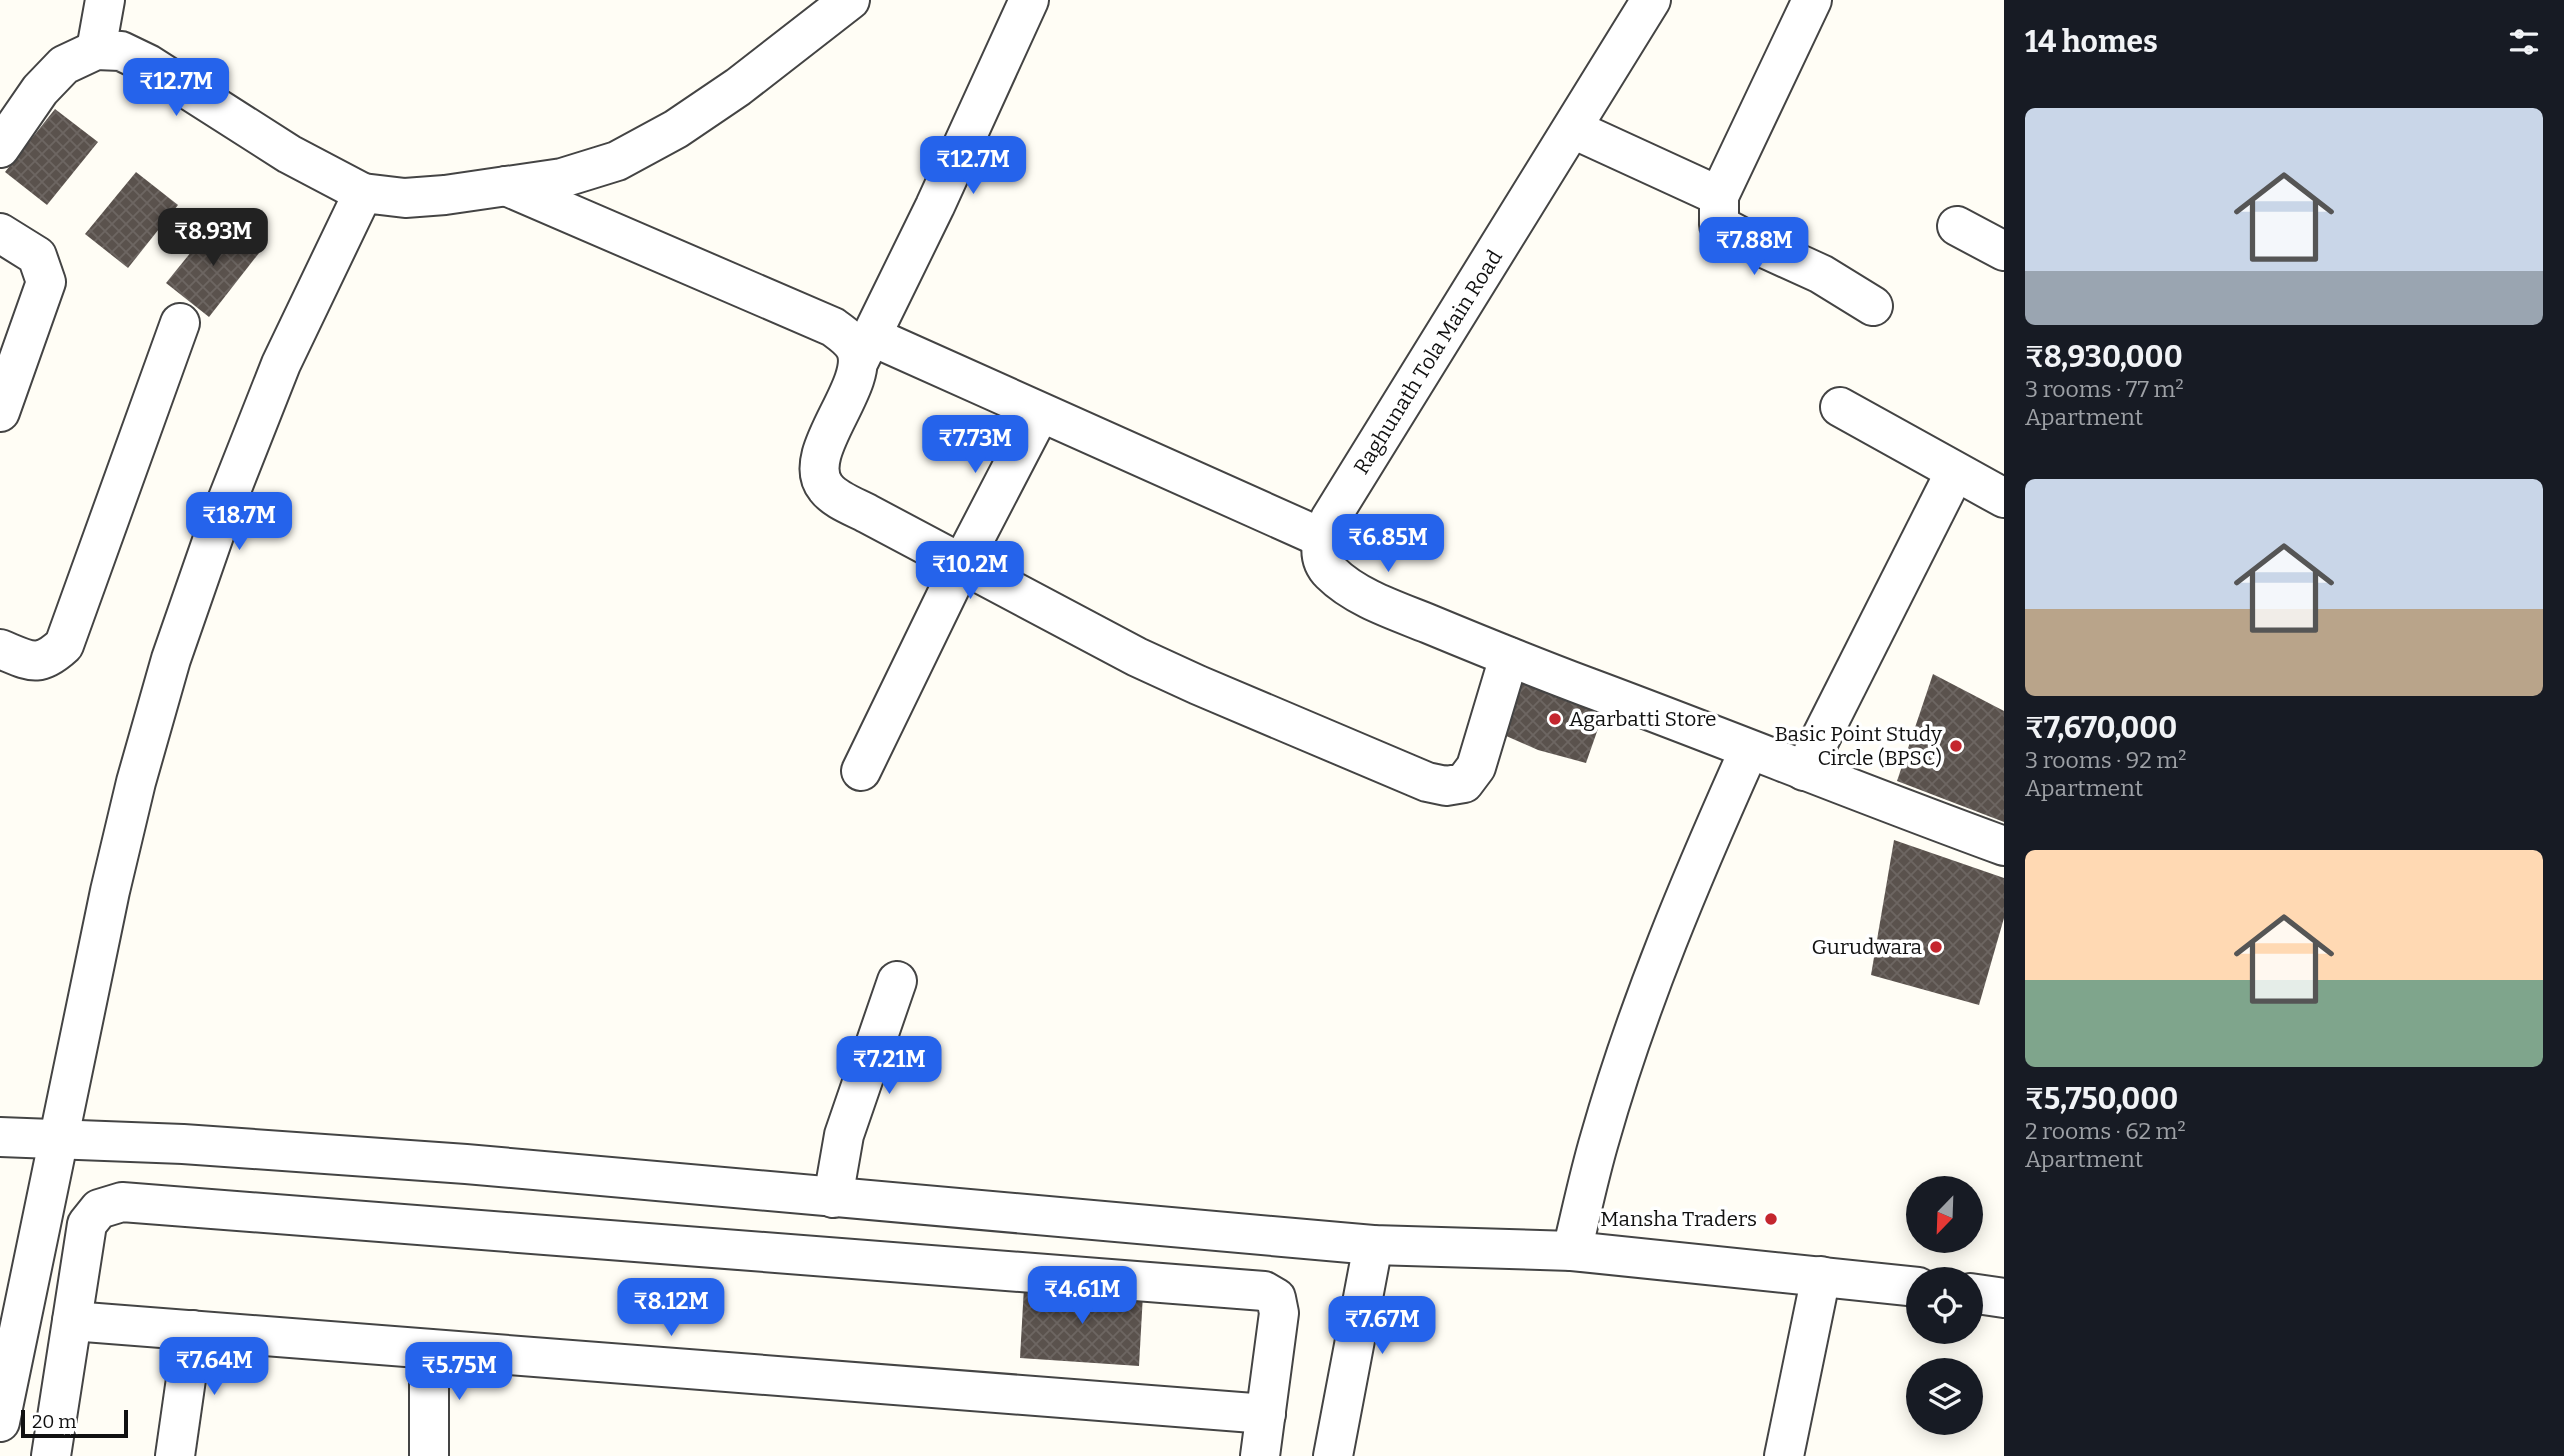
<!DOCTYPE html>
<meta charset="utf-8">
<style>
body{margin:0;font-family:Bitter,serif;background:#20242c;color:#f1f3f6;height:100vh;display:flex;flex-direction:column;font-size:26px;white-space:nowrap}
*{box-sizing:border-box;margin:0}
p{font-size:23px;color:#9ea1a6}
.icon{flex:none;width:38px;height:38px;fill:none;stroke:currentColor;stroke-width:2;stroke-linecap:round;stroke-linejoin:round}
.map{position:relative;flex:1;overflow:hidden}
.drawer{display:flex;flex-direction:column;background:#171b24;width:560px}
.drawer>*{flex:none}
.needle{width:46px;rotate:203deg}
.controls{position:absolute;left:1906px;top:1176px;display:grid;gap:14px}
.controls a{display:grid;place-items:center;width:77px;height:77px;border-radius:50%;background:#171b24;box-shadow:0 4px 18px #0003;font-size:35px}
.scale{position:absolute;left:21px;bottom:18px;width:107px;box-sizing:border-box;padding-left:7px;border:4px solid #111;border-top:0;font-size:19px;line-height:24px;white-space:nowrap;color:#111;-webkit-text-stroke:5px #fff;paint-order:stroke}
.price{position:absolute;translate:-50% -60px;padding:0 16px;border-radius:14px;background:#2563eb;color:#fff;font-size:23px;line-height:46px;filter:drop-shadow(0 2px 4px #0008)}
.price::after{content:'';position:absolute;left:50%;top:42px;width:21px;height:16px;margin-left:-10px;background:inherit;clip-path:polygon(0 0,100% 0,50% 100%)}
.price.active{background:#222;color:#fff}
ul{padding:0;list-style:none}
li{display:grid;align-content:center;gap:14px;height:371px;padding:0 21px}
li span{display:grid;place-items:center;height:217px;border-radius:10px;color:#555}
li>.icon{margin-inline-start:auto}
span .icon{width:126px;height:126px;fill:#fffc;stroke-width:1}
li b{font-size:30px}
h2{display:flex;justify-content:space-between;align-items:center;height:84px;padding:0 21px;font-size:30px}
main{display:flex;flex:1;min-height:0}
.map>svg:first-child{display:block}
</style>
<main>
<div class="map">
<svg width="2004" height="1456" viewBox="0 0 2004 1456">
<defs>
<pattern id="building-cross-hatch" width="8" height="8" patternUnits="userSpaceOnUse" patternTransform="scale(1.75)"><rect width="8" height="8" fill="#5a524d"/><path d="M0 0l8 8M0 8l8-8" fill="none" stroke="#6d6662"/></pattern>
</defs>
<rect width="100%" height="100%" fill="#fffdf5"/>
<!-- building -->
<g fill="url(#building-cross-hatch)">
<polygon points="55,109 98,142 47,205 5,172"/>
<polygon points="136,172 178,205 128,268 85,234"/>
<polygon points="217,220 259,253 209,317 166,283"/>
<polygon points="1522,667 1607,703 1586,763 1538,750 1504,735"/>
<polygon points="1933,674 2004,711 2004,822 1897,781"/>
<polygon points="1894,840 2004,878 2004,918 1979,1005 1871,975"/>
<polygon points="1024,1287 1143,1294 1139,1366 1020,1358"/>
</g>
<g fill="none" stroke-linecap="round" stroke-linejoin="round">
<defs>
<g id="minor">
<path d="M1651,0L1330,519C1322,537 1315,557 1331,573C1356,598 1397,611 1429,624C1482,646 1534,667 1587,687C1727,739 1864,795 2004,846"/>
<polyline points="96,50 105,0"/>
<polyline points="1573,129 1719,196 1812,0"/>
<polyline points="0,148 40,90 64,65 96,50 121,51 148,64 289,154 363,193"/>
<path d="M506,186L833,327C841,333 852,340 856,350C870,387 798,454 826,488C835,500 855,507 868,514L1137,657L1198,685L1427,782L1446,786L1464,783L1476,767L1509,657"/>
<polyline points="1719,196 1719,225 1755,244 1821,274 1873,306"/>
<polyline points="1957,226 2004,251"/>
<polyline points="0,233 37,256 46,282 0,412"/>
<polyline points="871,336 1322,538"/>
<polyline points="860,359 935,206 1029,0"/>
<polyline points="1840,407 2004,498"/>
<path d="M0,649C30,661 38,669 64,645L180,323"/>
<polyline points="861,771 962,563 1040,413"/>
<polyline points="1804,771 1955,472"/>
<polyline points="0,1137 183,1144 466,1164 1373,1245 1572,1251 1918,1287"/>
<polyline points="833,1198 844,1135 897,981"/>
<path d="M1572,1251C1581,1214 1589,1175 1600,1138C1638,1004 1692,877 1749,750"/>
<polyline points="1970,1293 2004,1298"/>
<polyline points="72,1321 1266,1414"/>
<polyline points="429,1349 429,1456"/>
<polyline points="0,1422 110,891 136,782 171,659 219,521 281,364 363,193 405,198 445,195 562,178 617,161 676,129 738,87 850,0"/>
<polyline points="51,1456 87,1224 99,1209 122,1202 1264,1291 1276,1298 1279,1313 1260,1456"/>
<polyline points="175,1456 193,1330"/>
<polyline points="1333,1456 1373,1245"/>
<polyline points="1784,1456 1821,1276"/>
</g>
</defs>
<!-- minor casing -->
<use href="#minor" stroke="#444" stroke-width="42"/>
<!-- minor -->
<use href="#minor" stroke="#fff" stroke-width="38"/>
</g>
<!-- markers -->
<g fill="#c4262e" stroke="#fff" stroke-width="2.5">
<circle cx="1555" cy="719" r="7"/>
<circle cx="1956" cy="746" r="7"/>
<circle cx="1936" cy="947" r="7"/>
<circle cx="1771" cy="1219" r="7"/>
</g>
<g text-anchor="middle" dominant-baseline="central" stroke-width="7" stroke-linejoin="round" paint-order="stroke">
<!-- street labels -->
<g font-size="21" fill="#111" stroke="#fff">
<text transform="translate(1428 362) rotate(-58)">Raghunath Tola Main Road</text>
</g>
<!-- poi labels -->
<g font-size="21" fill="#111" stroke="#fff" text-anchor="end">
<text x="1569" y="719" text-anchor="start">Agarbatti Store</text>
<text x="1942" y="734">Basic Point Study<tspan x="1942" dy="24">Circle (BPSC)</tspan></text>
<text x="1922" y="947">Gurudwara</text>
<text x="1757" y="1219">Mansha Traders</text>
</g>
</g>
</svg>
<div class="controls">
<a><svg class="needle" viewBox="-14 -14 28 28"><path d="M0-13l5 13h-10z" fill="#e53935"/><path d="M0 13l5-13h-10z" fill="#9ea1a6"/></svg></a>
<a><svg class="icon" aria-label="locate" viewBox="0 0 24 24"><circle cx="12" cy="12" r="6"/><path d="M12 2v4M12 18v4M2 12h4M18 12h4"/></svg></a>
<a><svg class="icon" aria-label="layers" viewBox="0 0 24 24"><path d="M12 4l9 5-9 5-9-5zM3 14l9 5 9-5"/></svg></a>
</div>
<div class="scale">20 m</div>
<b class="price" style="left:176px;top:118px">₹12.7M</b>
<b class="price" style="left:973px;top:196px">₹12.7M</b>
<b class="price active" style="left:213px;top:268px">₹8.93M</b>
<b class="price" style="left:1754px;top:277px">₹7.88M</b>
<b class="price" style="left:975px;top:475px">₹7.73M</b>
<b class="price" style="left:239px;top:552px">₹18.7M</b>
<b class="price" style="left:1388px;top:574px">₹6.85M</b>
<b class="price" style="left:970px;top:601px">₹10.2M</b>
<b class="price" style="left:889px;top:1096px">₹7.21M</b>
<b class="price" style="left:1082px;top:1326px">₹4.61M</b>
<b class="price" style="left:671px;top:1338px">₹8.12M</b>
<b class="price" style="left:1382px;top:1356px">₹7.67M</b>
<b class="price" style="left:214px;top:1397px">₹7.64M</b>
<b class="price" style="left:459px;top:1402px">₹5.75M</b>
</div>
<section class="drawer">
<h2>14 homes<svg class="icon" aria-label="filters" viewBox="0 0 24 24"><path d="M4 7h16M4 17h16"/><circle cx="9" cy="7" r="2"/><circle cx="15" cy="17" r="2"/></svg></h2>
<ul>
<li><span style="background:linear-gradient(#c9d6e8 75%,#9aa5b1 0)"><svg class="icon" aria-label="home" viewBox="0 0 24 24"><path d="M3 11l9-7 9 7M6 9v11h12V9"/></svg></span><div><b>₹8,930,000</b><p>3 rooms · 77 m²</p><p>Apartment</p></div></li>
<li><span style="background:linear-gradient(#c9d6e8 60%,#b9a48a 0)"><svg class="icon" aria-label="home" viewBox="0 0 24 24"><path d="M3 11l9-7 9 7M6 9v11h12V9"/></svg></span><div><b>₹7,670,000</b><p>3 rooms · 92 m²</p><p>Apartment</p></div></li>
<li><span style="background:linear-gradient(#ffd9b3 60%,#7fa58c 0)"><svg class="icon" aria-label="home" viewBox="0 0 24 24"><path d="M3 11l9-7 9 7M6 9v11h12V9"/></svg></span><div><b>₹5,750,000</b><p>2 rooms · 62 m²</p><p>Apartment</p></div></li>
</ul>
</section>
</main>
